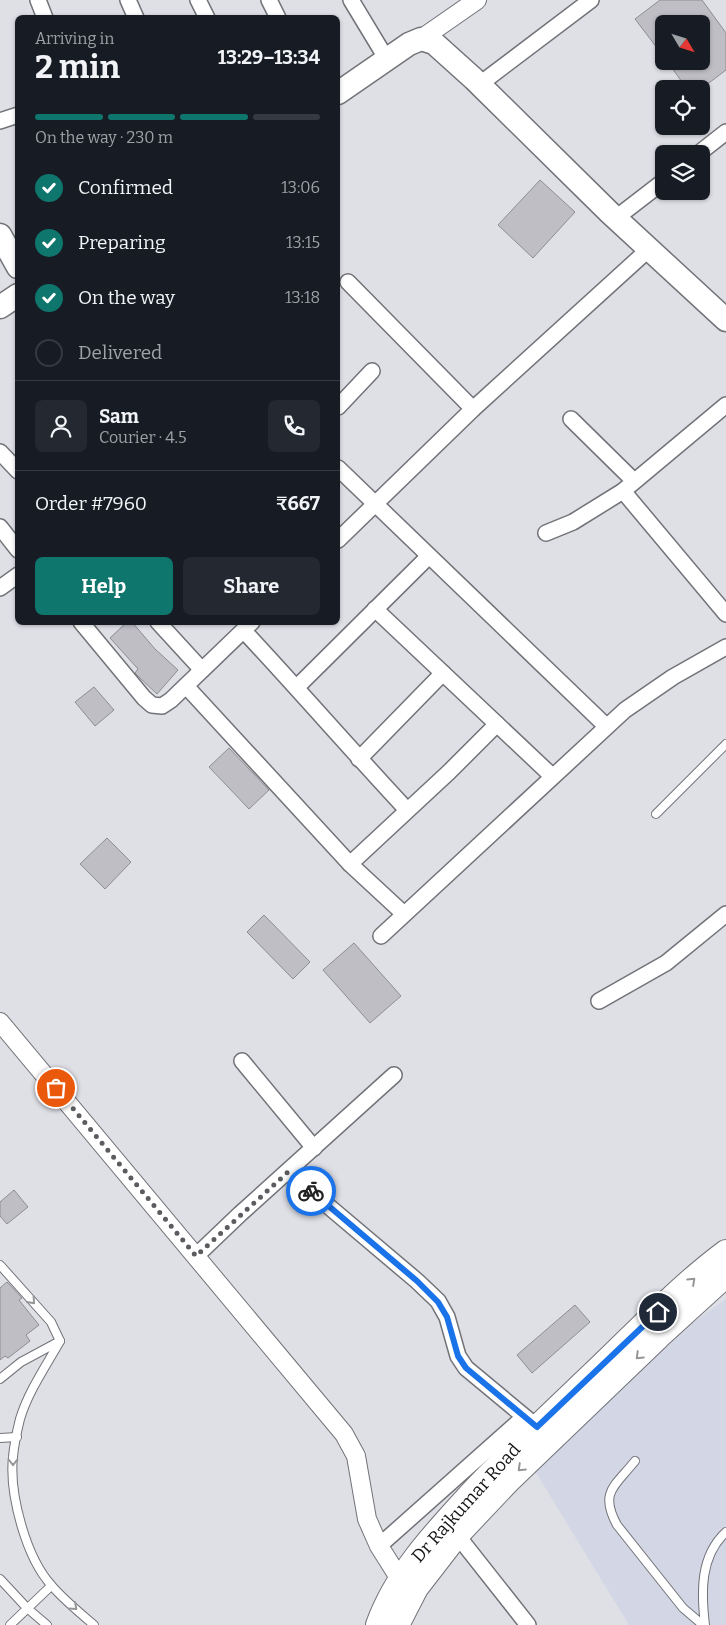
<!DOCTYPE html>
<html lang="en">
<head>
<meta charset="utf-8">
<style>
  :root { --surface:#171b24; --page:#242831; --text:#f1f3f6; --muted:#9ea1a6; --line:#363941; --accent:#0f766e }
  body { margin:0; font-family:Bitter,serif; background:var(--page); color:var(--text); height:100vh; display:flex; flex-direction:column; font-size:19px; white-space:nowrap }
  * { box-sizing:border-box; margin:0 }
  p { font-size:16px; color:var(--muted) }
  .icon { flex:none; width:28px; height:28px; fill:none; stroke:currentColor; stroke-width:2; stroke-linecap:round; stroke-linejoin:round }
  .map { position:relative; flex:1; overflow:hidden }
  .details { position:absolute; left:15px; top:15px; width:325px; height:610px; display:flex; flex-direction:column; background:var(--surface); border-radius:8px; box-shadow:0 1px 4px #0004 }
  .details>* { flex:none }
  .needle { width:32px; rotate:128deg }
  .tools { position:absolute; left:655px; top:15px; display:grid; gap:10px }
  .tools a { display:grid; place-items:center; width:55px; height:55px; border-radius:8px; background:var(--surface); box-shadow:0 1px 4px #0004; font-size:25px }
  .pin { position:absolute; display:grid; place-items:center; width:42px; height:42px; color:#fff; margin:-21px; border:2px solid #fff; border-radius:50%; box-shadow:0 1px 5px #0007 }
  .courier { position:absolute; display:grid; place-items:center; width:50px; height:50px; margin:-25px; border:4px solid #1a73e8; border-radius:50%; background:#fff; color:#222; box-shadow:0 1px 6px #0007 }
  .head em { font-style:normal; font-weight:700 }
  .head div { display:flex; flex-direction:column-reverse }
  .head { display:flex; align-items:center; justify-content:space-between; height:85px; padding:0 20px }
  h1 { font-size:32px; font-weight:700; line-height:38px }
  .bar { display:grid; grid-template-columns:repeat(4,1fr); gap:8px 5px; align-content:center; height:60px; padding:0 20px }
  .bar i { height:6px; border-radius:4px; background:var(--line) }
  .bar .on { background:var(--accent) }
  .bar p { grid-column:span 4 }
  .line { display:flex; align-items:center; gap:12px; padding:0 20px; border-top:1px solid var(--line) }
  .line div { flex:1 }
  .round { display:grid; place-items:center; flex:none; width:52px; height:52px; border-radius:8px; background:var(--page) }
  ol { padding:0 20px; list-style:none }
  li { display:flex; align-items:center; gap:15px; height:55px }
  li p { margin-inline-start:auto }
  li .icon { padding:5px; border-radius:50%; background:var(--accent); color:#fff; stroke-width:4 }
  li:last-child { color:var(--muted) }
  li i { width:28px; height:28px; border:2px solid var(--line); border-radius:50% }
  .action { display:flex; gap:10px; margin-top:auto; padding:10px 20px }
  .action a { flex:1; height:58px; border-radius:8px; background:var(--accent); color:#fff; font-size:20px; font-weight:700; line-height:58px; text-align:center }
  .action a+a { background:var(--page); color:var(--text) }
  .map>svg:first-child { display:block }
</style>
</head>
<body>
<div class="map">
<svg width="726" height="1625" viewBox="0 0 726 1625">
  <rect width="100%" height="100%" fill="#dee0e6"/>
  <polygon fill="#d3d7e5" points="726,1299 726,1625 629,1625 535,1471 665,1343"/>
  <g fill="#bfbec5" stroke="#8e8d93">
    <polygon points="660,0 702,0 726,33 726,70 701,89 687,89 667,61 701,61 701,24 664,24 664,57 635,19"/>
    <polygon points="540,180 575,212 533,258 498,225"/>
    <polygon points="127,622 132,622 155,649 178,670 157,694 140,678 135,673 138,669 110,638"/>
    <polygon points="94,687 114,710 95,726 75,702"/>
    <polygon points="229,748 269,790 249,809 209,767"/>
    <polygon points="107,838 131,862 105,889 80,864"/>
    <polygon points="264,915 310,962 293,979 247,932"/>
    <polygon points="354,943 401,996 370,1023 323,970"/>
    <polygon points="14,1190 28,1207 7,1224 0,1216 0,1202"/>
    <polygon points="7,1282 22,1298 19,1300 39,1325 26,1335 30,1341 8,1358 5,1356 0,1360 0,1288"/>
    <polygon points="575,1305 590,1322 532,1373 517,1355"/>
  </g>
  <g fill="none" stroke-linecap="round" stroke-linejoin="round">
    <defs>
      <g id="service">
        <polyline points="656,814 726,744"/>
        <path d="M 0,1265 L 51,1322 L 60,1341 C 46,1366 28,1392 20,1419 C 17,1431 14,1445 13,1457 C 9,1494 26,1558 52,1586 C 64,1600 80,1613 94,1625"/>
        <polyline points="0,1379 21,1362 60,1341"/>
        <polyline points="0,1438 17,1437"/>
        <path d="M 635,1461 C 615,1486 599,1492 617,1525 L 683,1608 L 703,1625"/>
        <polyline points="0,1579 27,1608 47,1625"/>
        <polyline points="10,1625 51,1586"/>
        <path d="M 705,1625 C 701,1592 700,1556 726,1532"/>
      </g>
      <g id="minor">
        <polyline points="38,0 45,18"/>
        <polyline points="128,0 136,18"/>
        <polyline points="198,0 207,18"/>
        <polyline points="269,0 278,18"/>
        <polyline points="351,0 386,58"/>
        <polyline points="480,84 591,0"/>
        <polyline points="0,121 18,115"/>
        <polyline points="698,154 726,132"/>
        <polyline points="616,218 664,181"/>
        <polyline points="348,282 473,409"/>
        <polyline points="338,407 372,371"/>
        <polyline points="571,419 634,481"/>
        <polyline points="0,452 18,471"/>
        <polyline points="338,468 606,726"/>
        <polyline points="623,491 726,614"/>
        <polyline points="0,527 18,550"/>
        <polyline points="546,533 573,522 623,491 726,405"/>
        <polyline points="338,540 473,409 649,249"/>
        <polyline points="0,588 18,575"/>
        <polyline points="375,609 552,776"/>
        <polyline points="81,622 144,698 152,705 162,706 171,700 252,622"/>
        <polyline points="158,622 202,670"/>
        <path d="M 244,631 C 299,690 352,751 407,810"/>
        <polyline points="186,686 350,864 404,914"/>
        <polyline points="297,687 428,557"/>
        <polyline points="359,759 443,673"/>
        <polyline points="350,864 449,772 497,724"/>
        <polyline points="381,936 625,710 673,677 726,647"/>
        <polyline points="599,1001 666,963 726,914"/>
        <polyline points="242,1061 314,1148"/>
        <polyline points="288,1172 417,1281 438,1301 447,1317 458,1356 466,1368 537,1427"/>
        <polyline points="196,1256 240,1214 394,1075"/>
        <polyline points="457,1535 528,1625"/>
        <polyline points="379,1546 524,1417"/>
      </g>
      <g id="tertiary">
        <polyline points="421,39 477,0"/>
        <polyline points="0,1022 344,1434 356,1456 367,1519 379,1546 396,1573 412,1585"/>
      </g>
      <g id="primary">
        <polyline points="338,93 409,44 421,39 434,43 474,79 610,213 726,320"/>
        <polyline points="0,235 18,267"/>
        <polyline points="0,307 18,295"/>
      </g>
      <g id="trunk">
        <path d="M 378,1625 C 396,1575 433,1535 469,1496 C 509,1453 552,1413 595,1372 C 638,1331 679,1287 726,1252"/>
        <polyline points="397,1625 416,1588 457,1535 509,1480 658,1337 726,1275"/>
      </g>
    </defs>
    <use href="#service" stroke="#727379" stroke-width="10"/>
    <use href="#minor" stroke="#727379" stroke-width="18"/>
    <use href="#tertiary" stroke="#727379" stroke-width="20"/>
    <use href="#primary" stroke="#727379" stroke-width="25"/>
    <use href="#trunk" stroke="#727379" stroke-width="26"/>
    <use href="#service" stroke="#fff" stroke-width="8"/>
    <use href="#minor" stroke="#fff" stroke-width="15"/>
    <use href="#tertiary" stroke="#fff" stroke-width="18"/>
    <use href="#primary" stroke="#fff" stroke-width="22"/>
    <use href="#trunk" stroke="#fff" stroke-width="24"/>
  </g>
  <defs><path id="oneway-chevron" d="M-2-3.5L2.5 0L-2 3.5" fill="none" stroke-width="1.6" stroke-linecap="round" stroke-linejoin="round" transform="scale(1.25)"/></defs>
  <g stroke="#959697">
    <use href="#oneway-chevron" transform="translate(692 1281) rotate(-43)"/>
    <use href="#oneway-chevron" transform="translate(32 1301) rotate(48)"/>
    <use href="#oneway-chevron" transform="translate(639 1356) rotate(136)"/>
    <use href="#oneway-chevron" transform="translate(13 1462) rotate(90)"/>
    <use href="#oneway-chevron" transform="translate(521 1468) rotate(136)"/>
    <use href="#oneway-chevron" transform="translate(74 1607) rotate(42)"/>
  </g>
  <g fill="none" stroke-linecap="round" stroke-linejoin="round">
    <polyline stroke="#5b5c5f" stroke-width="5" stroke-dasharray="0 9" points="56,1088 196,1256 288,1172 311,1191"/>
    <polyline stroke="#1a73e8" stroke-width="6" points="311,1191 417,1281 438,1302 447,1317 458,1356 466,1368 537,1427 658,1312"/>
  </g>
  <g text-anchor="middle" stroke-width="5" stroke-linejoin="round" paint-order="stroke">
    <g font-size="18" fill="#141517" stroke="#fff">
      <text transform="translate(466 1503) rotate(-48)" y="6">Dr Rajkumar Road</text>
    </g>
  </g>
</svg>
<div class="tools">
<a><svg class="needle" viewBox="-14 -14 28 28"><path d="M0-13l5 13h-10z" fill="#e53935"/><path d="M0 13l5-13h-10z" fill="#9ea1a6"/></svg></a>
<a><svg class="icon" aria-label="locate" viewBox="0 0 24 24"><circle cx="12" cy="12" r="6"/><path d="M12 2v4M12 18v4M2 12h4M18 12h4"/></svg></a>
<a><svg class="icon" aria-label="layers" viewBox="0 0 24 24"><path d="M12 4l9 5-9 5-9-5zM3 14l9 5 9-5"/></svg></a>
</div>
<div class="pin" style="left:56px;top:1088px;background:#ea580c"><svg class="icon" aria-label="bag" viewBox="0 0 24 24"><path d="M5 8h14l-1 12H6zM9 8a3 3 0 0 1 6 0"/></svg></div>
<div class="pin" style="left:658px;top:1312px;background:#1f2937"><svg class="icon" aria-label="home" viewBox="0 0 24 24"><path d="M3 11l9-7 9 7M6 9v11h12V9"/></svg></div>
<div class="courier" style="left:311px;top:1191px"><svg class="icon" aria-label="bike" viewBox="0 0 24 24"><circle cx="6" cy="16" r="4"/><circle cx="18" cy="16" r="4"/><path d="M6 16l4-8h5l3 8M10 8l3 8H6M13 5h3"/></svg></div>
<section class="details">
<div class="head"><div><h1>2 min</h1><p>Arriving in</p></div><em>13:29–13:34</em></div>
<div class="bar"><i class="on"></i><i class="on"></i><i class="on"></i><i></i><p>On the way · 230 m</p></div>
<ol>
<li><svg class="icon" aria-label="check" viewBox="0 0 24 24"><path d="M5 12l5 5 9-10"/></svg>Confirmed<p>13:06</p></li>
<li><svg class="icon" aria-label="check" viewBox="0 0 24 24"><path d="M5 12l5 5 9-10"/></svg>Preparing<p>13:15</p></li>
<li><svg class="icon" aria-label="check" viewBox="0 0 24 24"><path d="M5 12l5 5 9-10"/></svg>On the way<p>13:18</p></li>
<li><i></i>Delivered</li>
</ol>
<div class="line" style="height:90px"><a class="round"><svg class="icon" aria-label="person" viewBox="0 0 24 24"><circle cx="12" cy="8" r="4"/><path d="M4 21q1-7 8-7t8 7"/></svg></a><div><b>Sam</b><p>Courier · 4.5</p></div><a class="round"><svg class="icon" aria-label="phone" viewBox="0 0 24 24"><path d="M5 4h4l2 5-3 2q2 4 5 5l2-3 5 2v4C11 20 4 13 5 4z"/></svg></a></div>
<div class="line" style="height:65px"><div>Order #7960</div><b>₹667</b></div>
<div class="action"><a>Help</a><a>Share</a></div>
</section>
</div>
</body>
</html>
